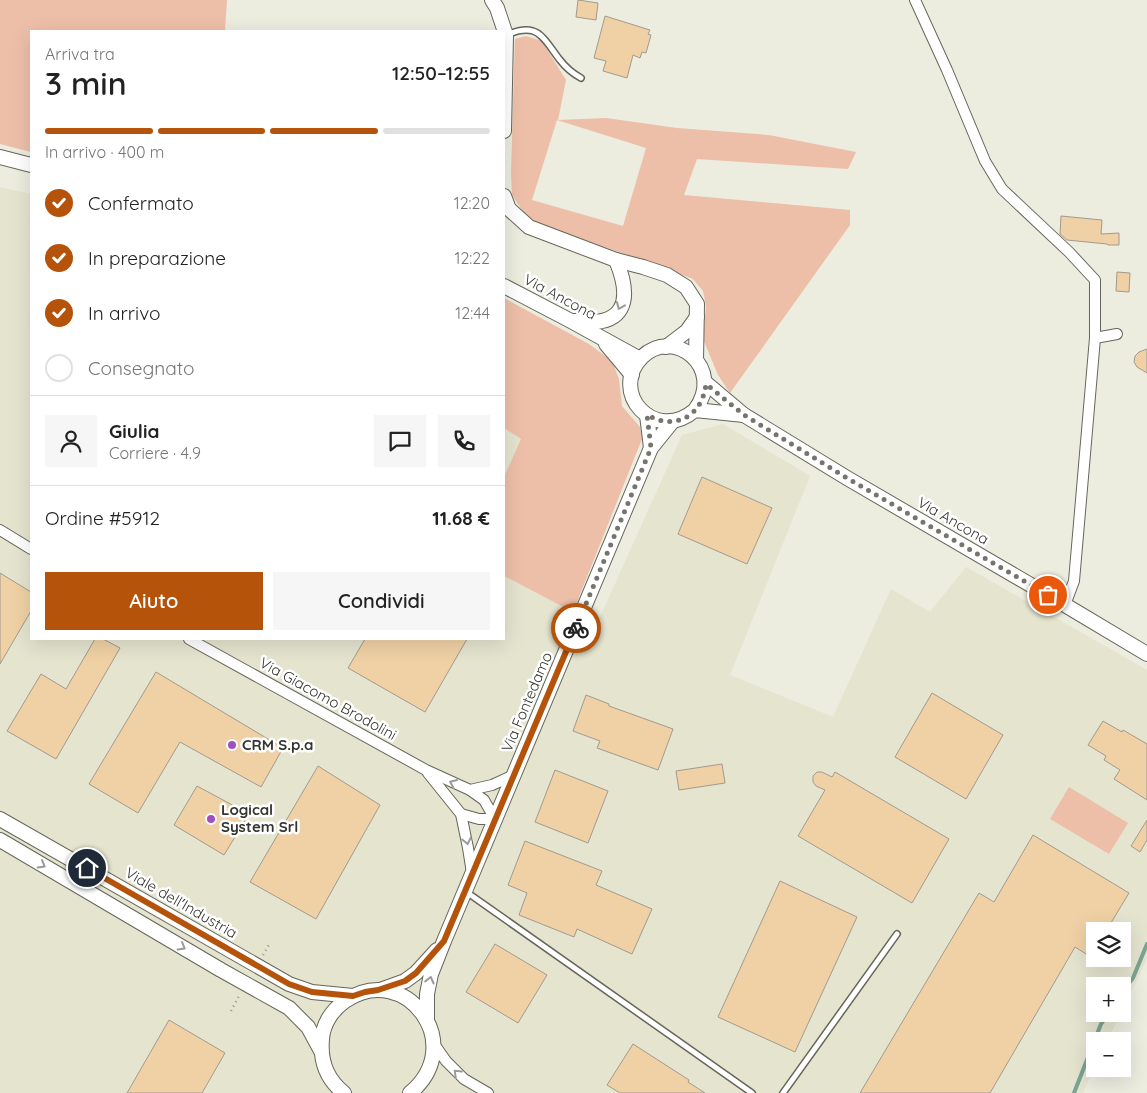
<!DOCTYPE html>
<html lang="it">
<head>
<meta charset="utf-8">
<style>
  :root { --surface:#fff; --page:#f6f6f6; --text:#222; --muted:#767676; --line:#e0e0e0; --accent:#b45309 }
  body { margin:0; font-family:Quicksand,sans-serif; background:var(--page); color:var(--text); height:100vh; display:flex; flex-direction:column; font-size:19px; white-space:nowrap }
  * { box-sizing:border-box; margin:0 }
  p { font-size:16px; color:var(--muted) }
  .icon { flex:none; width:28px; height:28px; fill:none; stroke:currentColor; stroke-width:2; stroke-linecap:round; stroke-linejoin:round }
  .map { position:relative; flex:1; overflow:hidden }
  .sheet { position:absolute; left:30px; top:30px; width:475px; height:610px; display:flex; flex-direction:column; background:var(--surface); border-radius:0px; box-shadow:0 5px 20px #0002 }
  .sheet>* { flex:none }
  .buttons { position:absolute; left:1086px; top:922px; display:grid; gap:10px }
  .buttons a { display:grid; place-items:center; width:45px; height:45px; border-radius:0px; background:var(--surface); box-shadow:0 5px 20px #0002; font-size:25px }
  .pin { position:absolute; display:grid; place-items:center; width:42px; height:42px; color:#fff; margin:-21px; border:2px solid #fff; border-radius:50%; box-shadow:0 1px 5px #0007 }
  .courier { position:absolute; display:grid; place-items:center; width:50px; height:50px; margin:-25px; border:4px solid #b45309; border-radius:50%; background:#fff; color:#222; box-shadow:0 1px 6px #0007 }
  .summary em { font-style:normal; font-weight:600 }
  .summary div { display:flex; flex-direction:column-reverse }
  .summary { display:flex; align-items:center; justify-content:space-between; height:85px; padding:0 15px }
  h1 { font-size:32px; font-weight:600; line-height:38px }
  .bar { display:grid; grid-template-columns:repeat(4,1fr); gap:8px 5px; align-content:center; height:60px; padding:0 15px }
  .bar i { height:6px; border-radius:4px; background:var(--line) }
  .bar .active { background:var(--accent) }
  .bar p { grid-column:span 4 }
  .line { display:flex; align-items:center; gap:12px; padding:0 15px; border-top:1px solid var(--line) }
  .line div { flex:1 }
  .round { display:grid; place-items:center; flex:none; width:52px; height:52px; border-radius:0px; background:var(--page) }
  ol { padding:0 15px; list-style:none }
  li { display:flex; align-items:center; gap:15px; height:55px }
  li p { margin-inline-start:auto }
  li .icon { padding:5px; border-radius:50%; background:var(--accent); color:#fff; stroke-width:4 }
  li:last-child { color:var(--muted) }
  li i { width:28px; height:28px; border:2px solid var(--line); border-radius:50% }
  .button { display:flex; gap:10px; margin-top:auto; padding:10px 15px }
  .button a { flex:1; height:58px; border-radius:0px; background:var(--accent); color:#fff; font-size:20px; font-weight:600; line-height:58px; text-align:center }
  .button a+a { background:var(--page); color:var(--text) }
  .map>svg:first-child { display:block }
</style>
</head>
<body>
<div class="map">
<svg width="1147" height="1093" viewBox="0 0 1147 1093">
  <rect width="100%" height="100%" fill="#ececdf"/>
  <g fill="#e4e4cf" fill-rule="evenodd">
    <path d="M 0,187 L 31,194 L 31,639 L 504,639 L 504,576 L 597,624 L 682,435 L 723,424 L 810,476 L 730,675 L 833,717 L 891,589 L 930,612 L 966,567 L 1147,670 L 1147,958 L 1123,1010 L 1122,986 L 1095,986 L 1095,1014 L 1121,1014 L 1107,1041 L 1095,1041 L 1095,1067 L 1083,1093 L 0,1093 ZM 1095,931 L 1122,931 L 1122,959 L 1095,959 Z"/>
    <polygon points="504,428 521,439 504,477"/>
  </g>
  <g fill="#edbfa9" fill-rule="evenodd">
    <polygon points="0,0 227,0 225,31 31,31 31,152 0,144"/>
    <path d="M 526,36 L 542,41 L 566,80 L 558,120 L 606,118 L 677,128 L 769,135 L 856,152 L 848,169 L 697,159 L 684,195 L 850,210 L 850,225 L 730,393 L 718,375 L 703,339 L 706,306 L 703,291 L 693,279 L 675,272 L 534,222 L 522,210 L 512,195 L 511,173 L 515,39 ZM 557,120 L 646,148 L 623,226 L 532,200 Z"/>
    <polygon points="504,298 589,344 612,361 619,379 622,406 640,427 642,439 573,612 504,576 504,477 521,439 504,428"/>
    <polygon points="1069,787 1128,823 1109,854 1050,819"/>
  </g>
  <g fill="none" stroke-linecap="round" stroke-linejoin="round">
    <g stroke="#7aa493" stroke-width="4">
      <polyline points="1122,992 1133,978 1147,944"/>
      <polyline points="1074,1093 1101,1024 1108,1014"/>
    </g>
  </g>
  <g fill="#f0d1a5" stroke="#a29a8f">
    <polygon points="578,0 598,3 596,20 576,17"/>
    <polygon points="605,16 650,30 648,34 651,35 646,53 642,52 640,58 633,55 627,78 603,71 606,61 594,58"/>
    <polygon points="1061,216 1102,220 1101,234 1119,233 1119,245 1108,245 1107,244 1067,240 1060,234"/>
    <polygon points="1117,272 1130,273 1129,292 1116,291"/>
    <polygon points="1147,349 1147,373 1137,367 1134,362 1135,356 1139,352"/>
    <polygon points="702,477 772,508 747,564 678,534"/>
    <polygon points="0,573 31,592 31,611 0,664"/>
    <polygon points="95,639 103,639 120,648 56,759 7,731 41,674 66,689"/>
    <polygon points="365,639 467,639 425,712 348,668"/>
    <polygon points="156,672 283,748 261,787 180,742 138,813 89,784"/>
    <polygon points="932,693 1003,735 966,799 895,757"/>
    <polygon points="586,695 609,704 609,706 673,729 658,770 597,748 600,741 573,731"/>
    <polygon points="1103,721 1122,732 1123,730 1147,744 1147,800 1114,779 1120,770 1104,760 1106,756 1088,745"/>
    <polygon points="722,764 725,783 679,790 676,771"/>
    <polygon points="318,766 380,805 316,919 250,882"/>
    <polygon points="555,770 608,791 588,843 535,822"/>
    <polygon points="817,772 822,772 832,777 835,772 949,839 912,903 798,836 825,790 816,786 813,782 813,776"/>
    <polygon points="197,786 249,814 224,855 174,825"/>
    <polygon points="1147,820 1147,840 1140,852 1131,846"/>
    <polygon points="1033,835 1129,893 1106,931 1095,931 1095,950 1091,957 1075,947 990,1093 860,1093 979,893 994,902"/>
    <polygon points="525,841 602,871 596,885 652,909 632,954 577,929 574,937 519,915 527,893 508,885"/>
    <polygon points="780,881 857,917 795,1052 718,1017"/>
    <polygon points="495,944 547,975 518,1023 466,992"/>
    <polygon points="169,1020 225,1053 202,1093 127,1093"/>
    <polygon points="633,1044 689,1080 688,1082 705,1093 620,1093 607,1085"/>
  </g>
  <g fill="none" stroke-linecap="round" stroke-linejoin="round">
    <defs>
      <g id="lane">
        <path d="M 506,35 C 514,32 524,28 533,31 C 544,34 553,52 560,60 C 566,68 572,73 581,78"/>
        <polyline points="465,891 752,1093"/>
        <polyline points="783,1093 897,934"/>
      </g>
      <g id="street">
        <polyline points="915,0 947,70 985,161 1002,189 1069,252 1095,280 1095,338 1074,581 1065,605"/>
        <polyline points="1095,338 1117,334"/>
        <polyline points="0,530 31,549"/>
        <polyline points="189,639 426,770 470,790 492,785 514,775"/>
        <polyline points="428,773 461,814 468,848 472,873"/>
        <polyline points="470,790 484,800 495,819"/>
        <polyline points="461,814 479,819 495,819"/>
        <polyline points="434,1044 446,1061 464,1079 488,1093"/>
      </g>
      <g id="secondary">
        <polyline points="492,0 497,8 506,35 504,131"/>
        <polyline points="0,157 31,165"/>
        <polyline points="504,196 509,209 529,227 616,260 643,267 667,275 686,287 697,304 696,359"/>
        <polyline points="504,286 571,321 640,359"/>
        <path d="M 575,321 C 625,328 633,301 616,260"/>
        <polyline points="606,344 632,375"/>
        <polyline points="666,347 687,331 697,317"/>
        <polyline points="706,383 744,415 847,478 1065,605 1147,654"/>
        <path d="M 695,410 C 726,368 674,326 642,357 C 608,391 654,445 695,410 L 744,415"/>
        <polyline points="647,415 651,448"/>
        <polyline points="0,819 289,984 312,992 353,996"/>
        <polyline points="0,840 221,970 289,1008 308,1027 321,1051"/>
        <polyline points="380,990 405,981 416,973 437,950"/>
        <polyline points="427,1021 427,994 431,974 444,941 651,448 672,422"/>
        <path d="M 344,1093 C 326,1079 320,1061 322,1039 C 323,1024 332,1010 345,1001 C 405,960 469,1044 410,1093"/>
      </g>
    </defs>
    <use href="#lane" stroke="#65655a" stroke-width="8"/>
    <use href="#street" stroke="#65655a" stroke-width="12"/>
    <use href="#secondary" stroke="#65655a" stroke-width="16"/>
    <g stroke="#96968d" stroke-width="2.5" stroke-dasharray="1 4" stroke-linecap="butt">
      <polyline points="263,955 270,943"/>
      <polyline points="231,1011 240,994"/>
    </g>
    <use href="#lane" stroke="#fff" stroke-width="5"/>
    <use href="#street" stroke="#fff" stroke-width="10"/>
    <use href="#secondary" stroke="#fff" stroke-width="14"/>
  </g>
  <defs><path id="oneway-chevron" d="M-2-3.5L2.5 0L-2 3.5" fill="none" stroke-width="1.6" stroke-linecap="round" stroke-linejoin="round" transform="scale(1.25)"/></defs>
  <g stroke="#9a9a98">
    <use href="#oneway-chevron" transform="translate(620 306) rotate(113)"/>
    <use href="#oneway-chevron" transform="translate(453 783) rotate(-156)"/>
    <use href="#oneway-chevron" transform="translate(467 841) rotate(78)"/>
    <use href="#oneway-chevron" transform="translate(42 865) rotate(30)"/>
    <use href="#oneway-chevron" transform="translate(182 947) rotate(30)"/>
    <use href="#oneway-chevron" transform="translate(430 980) rotate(-76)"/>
    <use href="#oneway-chevron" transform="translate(457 1073) rotate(-136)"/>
  </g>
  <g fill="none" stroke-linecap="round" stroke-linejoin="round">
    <path stroke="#75756d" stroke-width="5" stroke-dasharray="0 9" d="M 576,628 L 651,448 L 647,415 C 676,431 702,416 706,384 L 744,415 L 847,478 L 1048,595"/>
    <polyline stroke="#b45309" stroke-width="6" points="87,868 289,984 312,992 353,996 365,992 378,990 405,981 416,973 444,941 576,628"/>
  </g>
  <g fill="#9e50c1" stroke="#fff" stroke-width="2">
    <circle cx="232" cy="745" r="5"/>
    <circle cx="211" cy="819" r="5"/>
  </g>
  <g text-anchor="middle" stroke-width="5" stroke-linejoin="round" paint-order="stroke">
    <g font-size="15" fill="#353530" stroke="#fff">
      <text transform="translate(560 297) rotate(28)" y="5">Via Ancona</text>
      <text transform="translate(953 521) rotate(30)" y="5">Via Ancona</text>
      <text transform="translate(328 699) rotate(29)" y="5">Via Giacomo Brodolini</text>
      <text transform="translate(527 702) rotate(-67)" y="5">Via Fontedamo</text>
      <text transform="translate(181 903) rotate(30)" y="5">Viale dell'Industria</text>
    </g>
    <g font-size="15" font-weight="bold" fill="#353530" stroke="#fff" text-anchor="start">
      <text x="242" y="750">CRM S.p.a</text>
      <text x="221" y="815">Logical<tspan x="221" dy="17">System Srl</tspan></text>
    </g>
  </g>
</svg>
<div class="buttons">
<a><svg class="icon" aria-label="layers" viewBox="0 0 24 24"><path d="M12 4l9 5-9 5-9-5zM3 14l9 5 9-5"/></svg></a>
<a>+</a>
<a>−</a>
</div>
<div class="pin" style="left:1048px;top:595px;background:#ea580c"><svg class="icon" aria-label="bag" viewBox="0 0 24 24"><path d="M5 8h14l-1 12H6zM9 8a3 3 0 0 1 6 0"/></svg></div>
<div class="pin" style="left:87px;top:868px;background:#1f2937"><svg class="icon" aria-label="home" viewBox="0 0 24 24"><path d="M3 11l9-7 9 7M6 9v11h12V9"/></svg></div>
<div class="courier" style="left:576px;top:628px"><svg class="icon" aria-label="bike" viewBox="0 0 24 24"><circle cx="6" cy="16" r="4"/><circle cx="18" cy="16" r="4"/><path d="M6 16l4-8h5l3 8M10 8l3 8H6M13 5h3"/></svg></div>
<section class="sheet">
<div class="summary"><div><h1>3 min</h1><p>Arriva tra</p></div><em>12:50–12:55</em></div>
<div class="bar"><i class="active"></i><i class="active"></i><i class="active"></i><i></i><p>In arrivo · 400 m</p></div>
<ol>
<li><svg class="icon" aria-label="check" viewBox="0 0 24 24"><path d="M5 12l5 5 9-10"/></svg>Confermato<p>12:20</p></li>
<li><svg class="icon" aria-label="check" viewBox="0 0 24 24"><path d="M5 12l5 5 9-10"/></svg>In preparazione<p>12:22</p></li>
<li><svg class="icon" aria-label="check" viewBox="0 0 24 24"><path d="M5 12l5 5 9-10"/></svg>In arrivo<p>12:44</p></li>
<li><i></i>Consegnato</li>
</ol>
<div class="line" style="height:90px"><a class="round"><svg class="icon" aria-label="person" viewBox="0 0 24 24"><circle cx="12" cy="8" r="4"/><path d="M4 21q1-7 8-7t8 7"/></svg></a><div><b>Giulia</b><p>Corriere · 4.9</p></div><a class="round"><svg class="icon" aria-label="chat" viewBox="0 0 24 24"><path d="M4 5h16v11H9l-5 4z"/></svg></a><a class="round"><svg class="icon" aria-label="phone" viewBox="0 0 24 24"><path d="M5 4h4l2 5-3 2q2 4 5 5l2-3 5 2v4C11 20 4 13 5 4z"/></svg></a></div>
<div class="line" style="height:65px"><div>Ordine #5912</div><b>11.68 €</b></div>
<div class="button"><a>Aiuto</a><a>Condividi</a></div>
</section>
</div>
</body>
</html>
